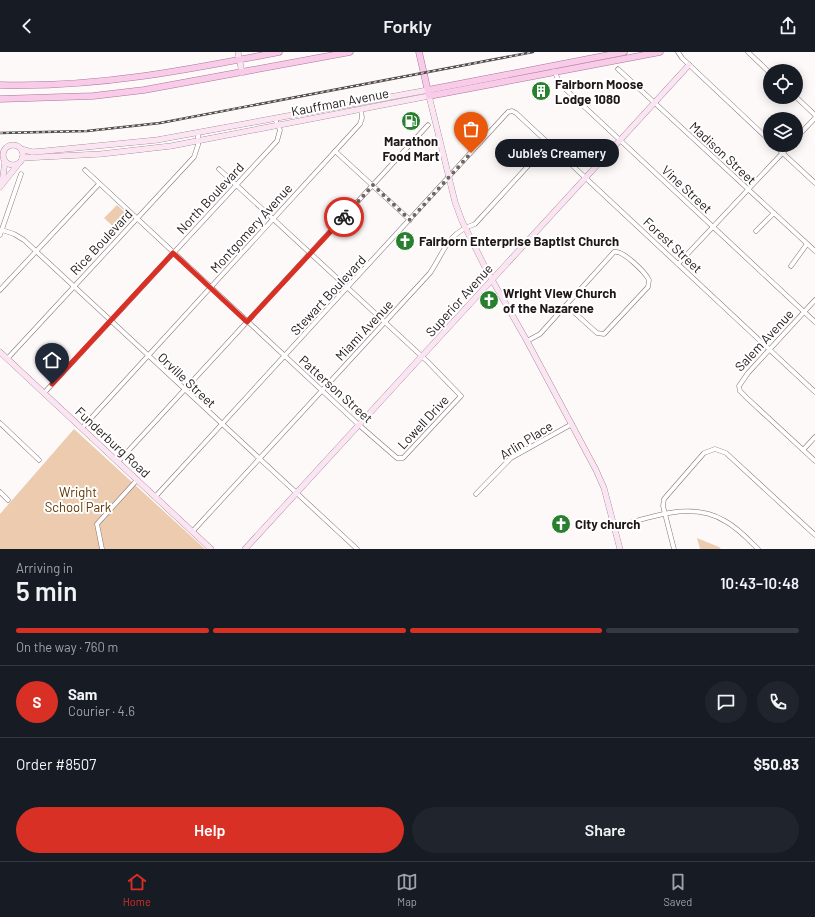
<!DOCTYPE html>
<html lang="en">
<head>
<meta charset="utf-8">
<style>
  :root { --surface:#171b24; --page:#20242c; --text:#f1f3f6; --muted:#9ea1a6; --line:#363941; --accent:#d93025 }
  body { margin:0; font-family:Barlow,sans-serif; background:var(--page); color:var(--text); height:100vh; display:flex; flex-direction:column; font-size:15px; white-space:nowrap }
  * { box-sizing:border-box; margin:0 }
  p { font-size:13px; color:var(--muted) }
  .icon { flex:none; width:22px; height:22px; fill:none; stroke:currentColor; stroke-width:2; stroke-linecap:round; stroke-linejoin:round }
  .map { position:relative; height:497px; overflow:hidden }
  .panel { display:flex; flex-direction:column; background:var(--surface); flex:1 }
  .panel>* { flex:none }
  .controls { position:absolute; left:763px; top:12px; display:grid; gap:8px }
  .controls a { display:grid; place-items:center; width:40px; height:40px; border-radius:50%; background:var(--surface); box-shadow:0 2px 10px #0003; font-size:20px }
  .pin { position:absolute; display:grid; place-items:center; width:34px; height:34px; color:#fff; margin:-41px -17px; border-radius:50% 50% 50% 0; rotate:-45deg; box-shadow:0 0 4px #0007 }
  .pin .icon { rotate:45deg }
  .courier { position:absolute; display:grid; place-items:center; width:40px; height:40px; margin:-20px; border:3px solid #d93025; border-radius:50%; background:#fff; color:#222; box-shadow:0 1px 5px #0007 }
  .bubble { position:absolute; height:28px; border-radius:14px; background:var(--surface); box-shadow:0 2px 10px #0003; font-size:13px; font-weight:600; line-height:28px; text-align:center }
  .headline em { font-style:normal; font-weight:600 }
  .headline div { display:flex; flex-direction:column-reverse }
  .headline { display:flex; align-items:center; justify-content:space-between; height:68px; padding:0 16px }
  h1 { font-size:26px; font-weight:600; line-height:30px }
  .bar { display:grid; grid-template-columns:repeat(4,1fr); gap:6px 4px; align-content:center; height:48px; padding:0 16px }
  .bar i { height:5px; border-radius:3px; background:var(--line) }
  .bar .current { background:var(--accent) }
  .bar p { grid-column:span 4 }
  .line { display:flex; align-items:center; gap:10px; padding:0 16px; border-top:1px solid var(--line) }
  .line div { flex:1 }
  .round { display:grid; place-items:center; flex:none; width:42px; height:42px; border-radius:21px; background:var(--page) }
  .action { display:flex; gap:8px; margin-top:auto; padding:8px 16px }
  .action a { flex:1; height:46px; border-radius:24px; background:var(--accent); color:#fff; font-size:16px; font-weight:600; line-height:46px; text-align:center }
  .action a+a { background:var(--page); color:var(--text) }
  header { display:flex; justify-content:space-between; align-items:center; height:52px; padding:0 16px; background:var(--surface); font-size:18px; font-weight:600 }
  .tab-bar { display:flex; justify-content:space-around; align-items:center; height:56px; border-top:1px solid var(--line); background:var(--surface); font-size:11px; color:var(--muted) }
  .tab-bar a { display:grid; justify-items:center; gap:2px }
  .tab-bar .current { color:var(--accent) }
  .map>svg:first-child { display:block }
</style>
</head>
<body>
<header><svg class="icon" aria-label="back" viewBox="0 0 24 24"><path d="M15 5l-7 7 7 7"/></svg>Forkly<svg class="icon" aria-label="share" viewBox="0 0 24 24"><path d="M12 15V3M7 8l5-5 5 5M5 13v7h14v-7"/></svg></header>
<div class="map">
<svg width="815" height="497" viewBox="0 0 815 497">
  <rect width="100%" height="100%" fill="#fdf9f9"/>
  <g fill="#eccbaf">
    <polygon points="117,153 131,166 119,180 104,166"/>
    <polygon points="74,377 205,497 0,497 0,462"/>
    <polygon points="697,486 719,495 721,497 700,497"/>
  </g>
  <g fill="none" stroke-linecap="round" stroke-linejoin="round">
    <defs>
      <g id="street">
        <polyline points="678,0 682,6 770,89"/>
        <polyline points="748,0 770,21"/>
        <polyline points="618,17 815,199"/>
        <polyline points="554,19 561,33 815,270"/>
        <polyline points="796,45 815,63"/>
        <polyline points="796,86 815,66"/>
        <polyline points="774,93 815,131"/>
        <polyline points="335,99 410,168"/>
        <polyline points="85,118 359,373 397,406 403,406 461,344 428,310 219,117"/>
        <polyline points="2,178 14,182 24,188 357,497"/>
        <polyline points="756,179 774,161"/>
        <polyline points="0,183 21,122"/>
        <polyline points="678,212 790,93"/>
        <polyline points="791,214 807,192"/>
        <polyline points="0,238 99,132"/>
        <polyline points="815,248 748,321 739,334 740,339 747,346 815,409"/>
        <path d="M 527,289 L 540,282 L 614,200 C 623,198 645,220 649,228 L 648,235 L 604,282 L 597,281 L 566,253"/>
        <polyline points="7,307 194,105 198,93 198,82"/>
        <polyline points="44,341 277,89 280,78 275,67"/>
        <polyline points="0,371 39,408"/>
        <polyline points="82,376 360,72 362,66 361,57"/>
        <polyline points="803,398 815,385"/>
        <polyline points="118,410 428,73"/>
        <polyline points="0,440 8,448"/>
        <polyline points="476,442 511,406 572,372"/>
        <polyline points="155,445 508,60 512,59 516,61 815,340"/>
        <path d="M 615,475 C 650,466 691,448 725,469 C 738,476 748,487 758,497"/>
        <path d="M 192,480 L 430,221 C 445,199 446,182 475,172 L 549,91"/>
        <polyline points="102,497 97,472 137,428"/>
        <polyline points="674,497 663,454 664,447 704,401 715,397 726,401 815,483"/>
      </g>
      <g id="secondary">
        <polyline points="238,0 242,21"/>
        <circle cx="13" cy="103" r="10"/>
        <polyline points="21,97 32,100 45,99 157,88 428,38"/>
        <polyline points="22,106 101,102 171,94 429,44 455,150 462,169 487,219 527,289 596,418 604,436 620,497"/>
        <polyline points="2,132 5,109"/>
        <polyline points="0,135 19,111"/>
        <polyline points="0,300 211,497"/>
        <polyline points="245,497 689,13"/>
      </g>
      <g id="primary">
        <polyline points="419,0 429,44 660,0"/>
        <path d="M 0,33 C 95,36 187,18 279,0"/>
        <polyline points="428,38 624,0"/>
        <polyline points="0,47 93,44 144,38 350,0"/>
      </g>
    </defs>
    <use href="#street" stroke="#847073" stroke-width="5"/>
    <use href="#secondary" stroke="#847073" stroke-width="6"/>
    <use href="#primary" stroke="#a97595" stroke-width="7"/>
    <use href="#street" stroke="#fff" stroke-width="4"/>
    <use href="#secondary" stroke="#fce5f3" stroke-width="5.5"/>
    <use href="#primary" stroke="#f8cbe8" stroke-width="6"/>
    <defs>
      <polyline id="rail" points="0,81 87,79 160,71 533,0"/>
    </defs>
    <use href="#rail" stroke="#524b4c" stroke-width="2.5"/>
    <use href="#rail" stroke="#fff" stroke-width="1" stroke-dasharray="3" stroke-linecap="butt"/>
  </g>
  <g fill="none" stroke-linecap="round" stroke-linejoin="round">
    <polyline stroke="#6d6667" stroke-width="4" stroke-dasharray="0 7.2" points="344,165 373,133 410,168 471,101"/>
    <polyline stroke="#d93025" stroke-width="5" points="52,332 173,201 247,270 344,165"/>
  </g>
  <defs>
    <symbol id="building-disc" viewBox="-11 -11 22 22"><circle r="9.5" fill="#28802f" stroke="#fff"/><path d="M-4-6H4V6H1V3H-1V6H-4ZM-2.5-4.3h1.7v1.8h-1.7ZM.8-4.3h1.7v1.8H.8ZM-2.5-1h1.7V.8h-1.7ZM.8-1h1.7V.8H.8Z" fill="#fff"/></symbol>
    <symbol id="fuel-disc" viewBox="-11 -11 22 22"><circle r="9.5" fill="#28802f" stroke="#fff"/><path d="M-5.5-6h7V0h2V4h1.3V-2.5L3-4.5l.8-.8L6-3V5H2.5V1h-1V6h-7ZM-4.2-4.7v3.2H.2V-4.7Z" fill="#fff"/></symbol>
    <symbol id="church-disc" viewBox="-11 -11 22 22"><circle r="9.5" fill="#28802f" stroke="#fff"/><path d="M-1.2-6h2.4v3.5h3.3v2.4h-3.3V6h-2.4V-.1h-3.3v-2.4h3.3Z" fill="#fff"/></symbol>
  </defs>
  <g fill-rule="evenodd">
    <use href="#building-disc" x="530" y="28" width="22" height="22"/>
    <use href="#fuel-disc" x="400" y="58" width="22" height="22"/>
    <use href="#church-disc" x="394" y="178" width="22" height="22"/>
    <use href="#church-disc" x="478" y="237" width="22" height="22"/>
    <use href="#church-disc" x="550" y="461" width="22" height="22"/>
  </g>
  <g text-anchor="middle" stroke-width="4" stroke-linejoin="round" paint-order="stroke">
    <g font-size="13" font-weight="bold" fill="#1f1718" stroke="#fff" text-anchor="start">
      <text x="555" y="37">Fairborn Moose<tspan x="555" dy="15">Lodge 1080</tspan></text>
      <text x="411" y="94" text-anchor="middle">Marathon<tspan x="411" dy="15">Food Mart</tspan></text>
      <text x="419" y="194">Fairborn Enterprise Baptist Church</text>
      <text x="503" y="246">Wright View Church<tspan x="503" dy="15">of the Nazarene</tspan></text>
      <text x="575" y="477">City church</text>
    </g>
    <g font-size="13" fill="#1f1718" stroke="#fff">
      <text transform="translate(340 50) rotate(-11)" y="5">Kauffman Avenue</text>
      <text transform="translate(723 101) rotate(43)" y="5">Madison Street</text>
      <text transform="translate(687 137) rotate(43)" y="5">Vine Street</text>
      <text transform="translate(210 146) rotate(-47)" y="5">North Boulevard</text>
      <text transform="translate(251 176) rotate(-48)" y="5">Montgomery Avenue</text>
      <text transform="translate(101 190) rotate(-47)" y="5">Rice Boulevard</text>
      <text transform="translate(673 193) rotate(43)" y="5">Forest Street</text>
      <text transform="translate(328 243) rotate(-47)" y="5">Stewart Boulevard</text>
      <text transform="translate(459 248) rotate(-48)" y="5">Superior Avenue</text>
      <text transform="translate(364 278) rotate(-47)" y="5">Miami Avenue</text>
      <text transform="translate(764 288) rotate(-47)" y="5">Salem Avenue</text>
      <text transform="translate(187 328) rotate(43)" y="5">Orville Street</text>
      <text transform="translate(336 337) rotate(42)" y="5">Patterson Street</text>
      <text transform="translate(423 370) rotate(-47)" y="5">Lowell Drive</text>
      <text transform="translate(526 388) rotate(-32)" y="5">Arlin Place</text>
      <text transform="translate(113 390) rotate(43)" y="5">Funderburg Road</text>
    </g>
    <g font-size="13" fill="#613500" stroke="#fff">
      <text x="78" y="445">Wright<tspan x="78" dy="15">School Park</tspan></text>
    </g>
  </g>
</svg>
<div class="controls">
<a><svg class="icon" aria-label="locate" viewBox="0 0 24 24"><circle cx="12" cy="12" r="6"/><path d="M12 2v4M12 18v4M2 12h4M18 12h4"/></svg></a>
<a><svg class="icon" aria-label="layers" viewBox="0 0 24 24"><path d="M12 4l9 5-9 5-9-5zM3 14l9 5 9-5"/></svg></a>
</div>
<div class="pin" style="left:471px;top:101px;background:#ea580c"><svg class="icon" aria-label="bag" viewBox="0 0 24 24"><path d="M5 8h14l-1 12H6zM9 8a3 3 0 0 1 6 0"/></svg></div>
<div class="pin" style="left:52px;top:332px;background:#1f2937"><svg class="icon" aria-label="home" viewBox="0 0 24 24"><path d="M3 11l9-7 9 7M6 9v11h12V9"/></svg></div>
<div class="courier" style="left:344px;top:165px"><svg class="icon" aria-label="bike" viewBox="0 0 24 24"><circle cx="6" cy="16" r="4"/><circle cx="18" cy="16" r="4"/><path d="M6 16l4-8h5l3 8M10 8l3 8H6M13 5h3"/></svg></div>
<div class="bubble" style="left:495px;top:87px;width:124px">Jubie’s Creamery</div>
</div>
<section class="panel">
<div class="headline"><div><h1>5 min</h1><p>Arriving in</p></div><em>10:43–10:48</em></div>
<div class="bar"><i class="current"></i><i class="current"></i><i class="current"></i><i></i><p>On the way · 760 m</p></div>
<div class="line" style="height:72px"><b class="round" style="background:var(--accent);color:#fff">S</b><div><b>Sam</b><p>Courier · 4.6</p></div><a class="round"><svg class="icon" aria-label="chat" viewBox="0 0 24 24"><path d="M4 5h16v11H9l-5 4z"/></svg></a><a class="round"><svg class="icon" aria-label="phone" viewBox="0 0 24 24"><path d="M5 4h4l2 5-3 2q2 4 5 5l2-3 5 2v4C11 20 4 13 5 4z"/></svg></a></div>
<div class="line" style="height:52px"><div>Order #8507</div><b>$50.83</b></div>
<div class="action"><a>Help</a><a>Share</a></div>
</section>
<nav class="tab-bar">
<a class="current"><svg class="icon" aria-label="home" viewBox="0 0 24 24"><path d="M3 11l9-7 9 7M6 9v11h12V9"/></svg>Home</a>
<a><svg class="icon" aria-label="map" viewBox="0 0 24 24"><path d="M3 6l6-2 6 2 6-2v14l-6 2-6-2-6 2zM9 4v14M15 6v14"/></svg>Map</a>
<a><svg class="icon" aria-label="saved" viewBox="0 0 24 24"><path d="M7 4h10v16l-5-4-5 4z"/></svg>Saved</a>
</nav>
</body>
</html>
